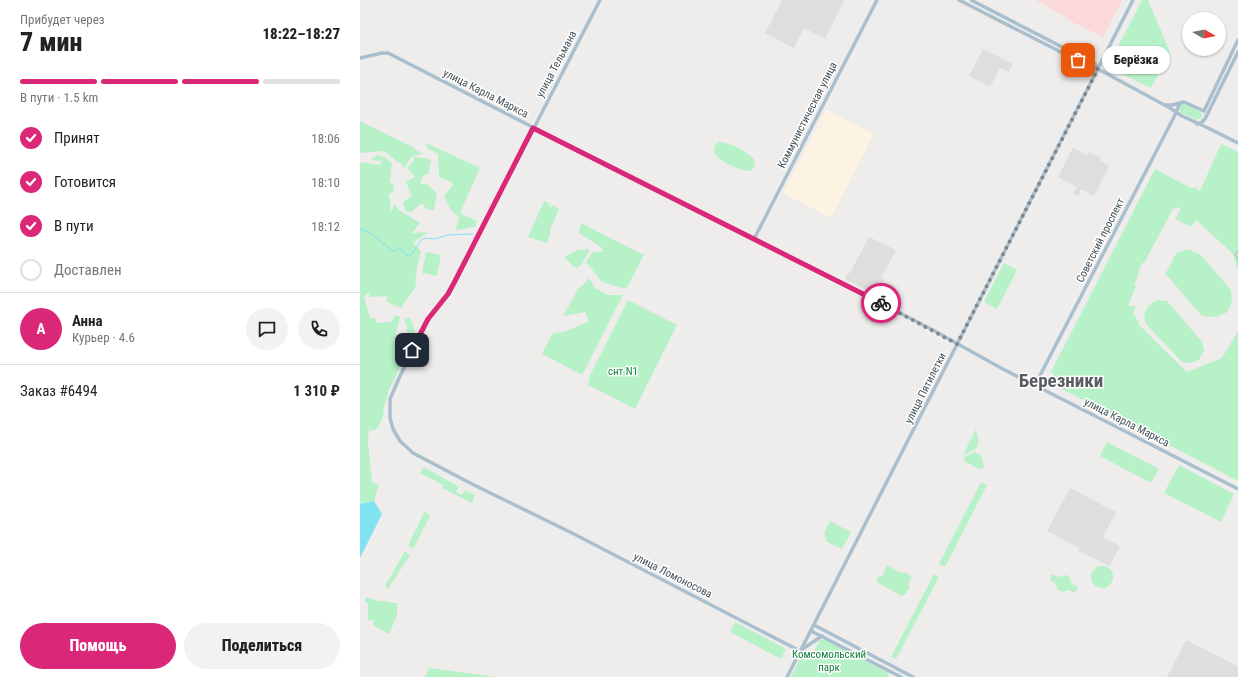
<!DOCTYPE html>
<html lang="ru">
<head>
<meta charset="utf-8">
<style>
  :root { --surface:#fff; --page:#f2f2f2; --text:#222; --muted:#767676; --line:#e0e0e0; --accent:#db2777 }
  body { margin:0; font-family:"Roboto Condensed",sans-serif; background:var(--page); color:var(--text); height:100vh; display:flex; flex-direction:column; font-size:15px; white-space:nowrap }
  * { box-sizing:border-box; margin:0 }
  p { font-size:13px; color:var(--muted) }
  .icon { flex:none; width:22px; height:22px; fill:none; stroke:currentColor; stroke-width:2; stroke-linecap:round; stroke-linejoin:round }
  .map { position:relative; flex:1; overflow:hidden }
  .details { display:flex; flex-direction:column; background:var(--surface); width:360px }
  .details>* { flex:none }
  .needle { width:26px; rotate:99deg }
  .fabs { position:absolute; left:822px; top:12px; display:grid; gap:8px }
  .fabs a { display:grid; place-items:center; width:44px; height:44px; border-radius:50%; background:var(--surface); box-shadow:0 1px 3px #0004; font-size:20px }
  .pin { position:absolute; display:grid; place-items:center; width:34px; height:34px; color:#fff; margin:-17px; border-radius:8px; box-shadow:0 2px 6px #0006 }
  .courier { position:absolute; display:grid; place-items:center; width:40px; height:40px; margin:-20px; border:3px solid #db2777; border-radius:50%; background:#fff; color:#222; box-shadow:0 1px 5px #0007 }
  .bubble { position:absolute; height:28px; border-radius:14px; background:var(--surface); box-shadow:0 1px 3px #0004; font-size:13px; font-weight:800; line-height:28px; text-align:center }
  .head em { font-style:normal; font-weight:800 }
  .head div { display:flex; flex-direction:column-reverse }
  .head { display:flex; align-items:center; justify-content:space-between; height:68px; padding:0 20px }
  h1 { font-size:26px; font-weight:800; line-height:30px }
  .bar { display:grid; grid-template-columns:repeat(4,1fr); gap:6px 4px; align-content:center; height:48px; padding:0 20px }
  .bar i { height:5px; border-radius:3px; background:var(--line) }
  .bar .selected { background:var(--accent) }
  .bar p { grid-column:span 4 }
  .line { display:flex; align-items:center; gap:10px; padding:0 20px; border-top:1px solid var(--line) }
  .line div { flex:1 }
  .round { display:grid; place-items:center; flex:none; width:42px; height:42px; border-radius:21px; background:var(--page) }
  ol { padding:0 20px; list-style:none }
  li { display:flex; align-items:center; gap:12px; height:44px }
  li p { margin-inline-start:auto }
  li .icon { padding:4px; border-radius:50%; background:var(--accent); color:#fff; stroke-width:4 }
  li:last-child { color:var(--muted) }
  li i { width:22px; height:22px; border:2px solid var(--line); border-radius:50% }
  .primary-button { display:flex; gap:8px; margin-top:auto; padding:8px 20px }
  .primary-button a { flex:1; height:46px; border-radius:24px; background:var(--accent); color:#fff; font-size:16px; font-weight:800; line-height:46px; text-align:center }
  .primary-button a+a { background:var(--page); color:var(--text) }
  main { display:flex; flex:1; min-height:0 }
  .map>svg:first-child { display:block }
</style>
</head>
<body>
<main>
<section class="details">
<div class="head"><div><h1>7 мин</h1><p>Прибудет через</p></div><em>18:22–18:27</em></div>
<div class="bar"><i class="selected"></i><i class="selected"></i><i class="selected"></i><i></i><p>В пути · 1.5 km</p></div>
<ol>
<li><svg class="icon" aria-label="check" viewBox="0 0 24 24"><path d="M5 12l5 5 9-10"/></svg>Принят<p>18:06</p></li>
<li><svg class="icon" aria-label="check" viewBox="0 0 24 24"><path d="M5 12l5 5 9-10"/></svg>Готовится<p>18:10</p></li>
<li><svg class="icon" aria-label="check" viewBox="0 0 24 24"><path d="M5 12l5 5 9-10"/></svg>В пути<p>18:12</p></li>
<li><i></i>Доставлен</li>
</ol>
<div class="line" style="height:72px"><b class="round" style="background:var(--accent);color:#fff">А</b><div><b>Анна</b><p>Курьер · 4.6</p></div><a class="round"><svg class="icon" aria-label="chat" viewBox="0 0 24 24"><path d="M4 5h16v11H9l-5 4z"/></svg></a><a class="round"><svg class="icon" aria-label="phone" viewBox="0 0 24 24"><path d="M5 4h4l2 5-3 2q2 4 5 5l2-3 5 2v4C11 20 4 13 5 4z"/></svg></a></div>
<div class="line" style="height:52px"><div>Заказ #6494</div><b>1 310 ₽</b></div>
<div class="primary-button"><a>Помощь</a><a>Поделиться</a></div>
</section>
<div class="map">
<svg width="878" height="677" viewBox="0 0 878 677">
  <rect width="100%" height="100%" fill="#efecec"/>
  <polygon fill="#fcf3e3" points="466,110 514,134 471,218 423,193"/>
  <g fill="#e0ddde">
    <polygon points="422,0 484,0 465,39 444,28 434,48 405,33"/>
    <polygon points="623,49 653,64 649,72 640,68 630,87 609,76"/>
    <polygon points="713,147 727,156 729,152 741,158 740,161 749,166 734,196 721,189 718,196 713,194 717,187 698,177"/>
    <polygon points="509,237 536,250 521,278 524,280 516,295 485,279 488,273 490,273"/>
    <polygon points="710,488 756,512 743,537 760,546 750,566 718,551 719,548 687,531"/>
    <polygon points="826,640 878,666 878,677 807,677"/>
  </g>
  <polygon fill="#fcd9da" points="675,0 762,0 743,37 706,19 707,17"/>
  <g fill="#b7f1c8">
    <polygon points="782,0 788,0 810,52 791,88 752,69 754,66 753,62 750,62"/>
    <path d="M 822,104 C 828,104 838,109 842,114 L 841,118 L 836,120 L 820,112 L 820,106 Z"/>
    <polygon points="0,121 55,148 54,149 63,154 52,156 44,168 40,162 39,163 24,151 0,153"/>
    <path d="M 359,142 C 367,141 393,154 395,162 L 394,168 L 390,171 C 381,172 339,154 359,142 Z"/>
    <polygon points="66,143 120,168 100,213 117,221 115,227 96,230 99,217 90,209 84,196 93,185 91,182 79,177 78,154 67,148"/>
    <polygon points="861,144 878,152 878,272 873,254 836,220 831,227 815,219 821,209 817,207 813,209 784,263 782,263 778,272 779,273 774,285 776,286 768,306 776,306 773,313 779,323 778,324 827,372 862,358 878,331 878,481 696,386 696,377 691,372 795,169 831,188 835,187 840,191"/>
    <path d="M 18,155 L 26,158 L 32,164 L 30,182 L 34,185 L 33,193 L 29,193 L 31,212 L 35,204 L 39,210 L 60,223 L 52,233 L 68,232 L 53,243 L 61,251 C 59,262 54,275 56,286 L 41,308 L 27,302 L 27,296 L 10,297 L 8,292 L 4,297 L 10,318 L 15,318 L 17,323 L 31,322 L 36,315 L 40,317 L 34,342 L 38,347 L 48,339 L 47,325 L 44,320 L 49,317 C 59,333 54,336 47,352 L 41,353 L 39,351 L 36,354 L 40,367 L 29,390 L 24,407 L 23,417 L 17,429 L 10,431 L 9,426 L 8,443 L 12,483 L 19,484 L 14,501 L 0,504 L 0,162 L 20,165 L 21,161 L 10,160 Z"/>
    <polygon points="54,157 65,158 71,160 68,174 63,176 60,183 68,185 77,193 74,210 66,209 62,203 51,212 45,211 43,202 52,196 46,182 55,177 47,167 53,162"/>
    <polygon points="184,201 190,204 189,206 191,207 192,205 199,209 190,230 191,231 187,243 168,237"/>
    <polygon points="221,223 284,255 266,289 242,282 226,262 233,252 244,251 241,247 219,233"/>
    <polygon points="230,249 225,258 222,264 217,268 214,267 204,257 217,250"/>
    <path d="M 830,250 L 841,255 L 871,290 L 872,302 L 867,312 L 857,317 L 842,316 L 805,273 C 815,265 808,250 830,250 Z"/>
    <polygon points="66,252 81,255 77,276 62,273"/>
    <polygon points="644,263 657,270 637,309 624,302"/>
    <polygon points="229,278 235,288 248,295 263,295 222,375 182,354 192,334 207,331 229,321 225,312 203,316 218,289 222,286"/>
    <polygon points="268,300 317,325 275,409 228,385 230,375"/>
    <path d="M 798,300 L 807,301 L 842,342 L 844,351 L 839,360 L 830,363 L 822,362 L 786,324 C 781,313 788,304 798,300 Z"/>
    <path d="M 616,429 C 620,447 620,448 603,455 Z"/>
    <polygon points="747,442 799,469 791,483 740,456"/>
    <polygon points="615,452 618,454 621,454 624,468 619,469 605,462 604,457"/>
    <polygon points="819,465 874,494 861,522 804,493"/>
    <polygon points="64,467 99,487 96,492 102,495 105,490 115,495 112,503 82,488 83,485 60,473"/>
    <polygon points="621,482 627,485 585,567 579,564"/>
    <polygon points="65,511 70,516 53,549 48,545"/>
    <polygon points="470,521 491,532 482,549 467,542 464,533"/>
    <polygon points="45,551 50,555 28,589 25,586"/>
    <path d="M 527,565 L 541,573 L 547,573 L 552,577 L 548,584 L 550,586 C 548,591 546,594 541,596 L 517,582 L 518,576 L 522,576 Z"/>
    <circle cx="742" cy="577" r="11"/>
    <polygon points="574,574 579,577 536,659 531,657"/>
    <polygon points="692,574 698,577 706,575 709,577 712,584 718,587 715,593 709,590 702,592 698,590 695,583 690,580"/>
    <polygon points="7,597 18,601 26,601 32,603 37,603 37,615 29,634 13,625 14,620 8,621 8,604 4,600"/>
    <polygon points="375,622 426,649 421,659 370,632"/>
    <polygon points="460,640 466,640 528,673 528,677 431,677 440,658 443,655 451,658"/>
    <polygon points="69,668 136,677 65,677"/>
  </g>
  <polygon fill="#81e3f0" points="14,501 22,514 0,558 0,504"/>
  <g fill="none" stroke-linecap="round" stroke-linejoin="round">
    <polyline stroke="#81e3f0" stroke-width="1" points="0,229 9,232 34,252 40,247 45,255 49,256 52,254 61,240 66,238 75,239 88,235 113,234"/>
    <g stroke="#aabfcd" stroke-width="3.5">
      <polyline points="240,0 95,281 88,294 68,319 40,376 30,399 30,418 33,429 40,441 53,453 112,484 212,533 440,651"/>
      <polyline points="599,0 730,67 738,69 810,108 822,116 848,128 878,143"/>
      <polyline points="611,0 735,64 738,69"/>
      <polyline points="0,58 22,53 28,53 319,202 482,283 571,329 641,368 878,489"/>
      <polyline points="806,105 812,105 824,102 844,111"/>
      <polyline points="844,111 878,40"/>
      <polyline points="837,124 841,123 845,119 878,52"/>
      <polyline points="394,239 517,0"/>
      <polyline points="675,385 813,119 820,103"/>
      <polyline points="454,625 553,677"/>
      <polyline points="451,631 541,677"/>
      <polyline points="441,650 462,636"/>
      <polyline points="427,677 773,0"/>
    </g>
    <polyline stroke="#aeb2b7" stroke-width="1" points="878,251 875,255 878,260"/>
  </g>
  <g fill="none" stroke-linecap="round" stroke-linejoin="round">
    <polyline stroke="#80888d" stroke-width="4" stroke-dasharray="0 7.2" points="521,303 597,344 738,69 730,67 718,60"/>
    <polyline stroke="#db2777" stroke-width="5" points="52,350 68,319 88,294 95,281 173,128 521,303"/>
  </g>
  <g text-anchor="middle" stroke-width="3" stroke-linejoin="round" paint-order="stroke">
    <g font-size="11" fill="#44525a" stroke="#fff">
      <text transform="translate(196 64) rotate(-62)" y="4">улица Тельмана</text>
      <text transform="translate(126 93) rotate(27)" y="4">улица Карла Маркса</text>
      <text transform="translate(447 115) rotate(-63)" y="4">Коммунистическая улица</text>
      <text transform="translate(740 240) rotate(-63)" y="4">Советский проспект</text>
      <text transform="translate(565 388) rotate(-63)" y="4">улица Пятилетки</text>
      <text transform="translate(767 422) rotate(27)" y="4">улица Карла Маркса</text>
      <text transform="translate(313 575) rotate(27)" y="4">улица Ломоносова</text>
    </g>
    <g font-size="11" fill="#117f3e" stroke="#fff">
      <text x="263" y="375">снт N1</text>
      <text x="469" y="658">Комсомольский<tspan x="469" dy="13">парк</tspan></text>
    </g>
    <g font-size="19" font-weight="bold" fill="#595d62" stroke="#fff">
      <text x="701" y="387">Березники</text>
    </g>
  </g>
</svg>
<div class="fabs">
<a><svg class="needle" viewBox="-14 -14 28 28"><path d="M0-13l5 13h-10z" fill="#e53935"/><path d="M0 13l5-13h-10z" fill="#767676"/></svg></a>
</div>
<div class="pin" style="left:718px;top:60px;background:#ea580c"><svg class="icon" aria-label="bag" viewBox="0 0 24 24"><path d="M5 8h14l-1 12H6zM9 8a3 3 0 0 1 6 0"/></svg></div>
<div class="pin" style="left:52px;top:350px;background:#1f2937"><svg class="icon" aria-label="home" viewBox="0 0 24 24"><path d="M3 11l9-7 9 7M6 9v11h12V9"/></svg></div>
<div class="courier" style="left:521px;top:303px"><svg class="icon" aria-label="bike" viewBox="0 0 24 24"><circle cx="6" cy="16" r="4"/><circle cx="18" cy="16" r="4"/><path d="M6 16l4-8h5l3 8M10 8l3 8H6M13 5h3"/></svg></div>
<div class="bubble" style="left:742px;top:46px;width:68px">Берёзка</div>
</div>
</main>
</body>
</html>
